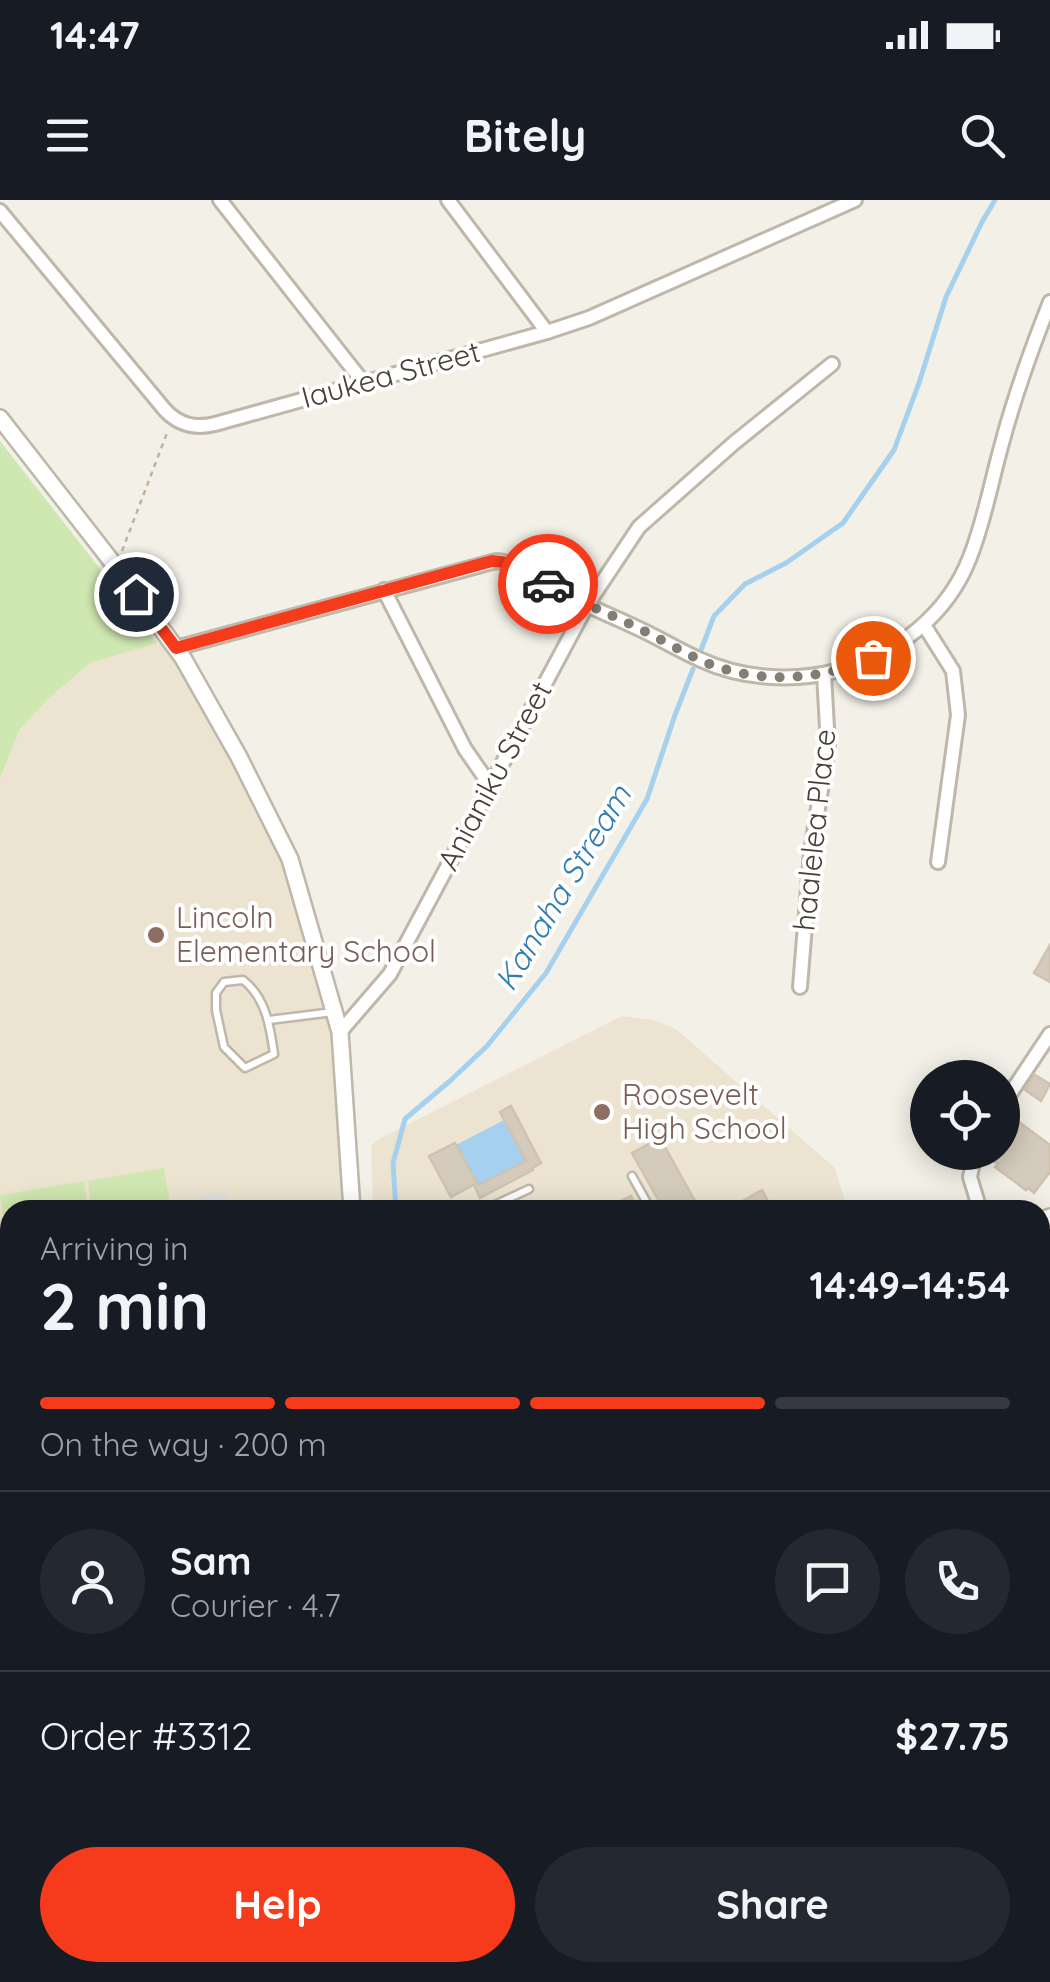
<!DOCTYPE html>
<html lang="en">
<head>
<meta charset="utf-8">
<style>
  :root { --surface:#171b24; --page:#242831; --text:#f1f3f6; --muted:#9ea1a6; --line:#363941; --accent:#f63b1c }
  body { margin:0; font-family:Quicksand,sans-serif; background:var(--page); color:var(--text); height:100vh; display:flex; flex-direction:column; font-size:38px; white-space:nowrap }
  * { box-sizing:border-box; margin:0 }
  p { font-size:32px; color:var(--muted) }
  .icon { flex:none; width:55px; height:55px; fill:none; stroke:currentColor; stroke-width:2; stroke-linecap:round; stroke-linejoin:round }
  .map { position:relative; flex:1; overflow:hidden }
  .side { position:absolute; left:0px; top:1000px; width:1050px; height:782px; display:flex; flex-direction:column; background:var(--surface); border-radius:30px 30px 0 0; box-shadow:0 5px 25px #0003 }
  .side>* { flex:none }
  .fabs { position:absolute; left:910px; top:860px; display:grid; gap:20px }
  .fabs a { display:grid; place-items:center; width:110px; height:110px; border-radius:50%; background:var(--surface); box-shadow:0 5px 25px #0003; font-size:50px }
  .pin { position:absolute; display:grid; place-items:center; width:85px; height:85px; color:#fff; margin:-42px; border:5px solid #fff; border-radius:50%; box-shadow:0 2px 10px #0007 }
  .courier { position:absolute; display:grid; place-items:center; width:100px; height:100px; margin:-50px; border:8px solid #f63b1c; border-radius:50%; background:#fff; color:#222; box-shadow:0 2px 12px #0007 }
  .overview em { font-style:normal; font-weight:700 }
  .overview div { display:flex; flex-direction:column-reverse }
  .overview { display:flex; align-items:center; justify-content:space-between; height:170px; padding:0 40px }
  h1 { font-size:65px; font-weight:700; line-height:75px }
  .bar { display:grid; grid-template-columns:repeat(4,1fr); gap:15px 10px; align-content:center; height:120px; padding:0 40px }
  .bar i { height:12px; border-radius:8px; background:var(--line) }
  .bar .selected { background:var(--accent) }
  .bar p { grid-column:span 4 }
  .line { display:flex; align-items:center; gap:25px; padding:0 40px; border-top:2px solid var(--line) }
  .line div { flex:1 }
  .round { display:grid; place-items:center; flex:none; width:105px; height:105px; border-radius:52px; background:var(--page) }
  .primary-button { display:flex; gap:20px; margin-top:auto; padding:20px 40px }
  .primary-button a { flex:1; height:115px; border-radius:60px; background:var(--accent); color:#fff; font-size:40px; font-weight:700; line-height:115px; text-align:center }
  .primary-button a+a { background:var(--page); color:var(--text) }
  .status { display:flex; justify-content:space-between; align-items:center; height:70px; padding:0 50px; background:var(--surface); direction:ltr }
  .status svg { height:28px; fill:currentColor }
  header { display:flex; justify-content:space-between; align-items:center; height:130px; padding:0 40px; background:var(--surface); font-size:45px; font-weight:700 }
  .map>svg:first-child { display:block }
</style>
</head>
<body>
<div class="status"><b>14:47</b><svg viewBox="0 0 49 12"><path d="M0 12V9h3v3zM5 12V6h3v6zM10 12V3h3v9zM15 12V0h3v12zM26 1h20v11H26zM47 4h2v5h-2z"/></svg></div>
<header><svg class="icon" aria-label="menu" viewBox="0 0 24 24"><path d="M4 6h16M4 12h16M4 18h16"/></svg>Bitely<svg class="icon" aria-label="search" viewBox="0 0 24 24"><circle cx="10" cy="10" r="6"/><path d="M15 15l6 6"/></svg></header>
<div class="map">
<svg width="1050" height="1782" viewBox="0 0 1050 1782">
  <rect width="100%" height="100%" fill="#f3f0e7"/>
  <g fill="#ece4d1">
    <polygon points="158,443 176,448 290,659 340,832 346,1010 10,1010 10,1577 0,1567 0,578 20,529 50,497 90,463"/>
    <polygon points="622,816 654,820 676,829 835,968 848,1010 373,1010 371,946 377,940"/>
    <polygon points="1040,1234 1050,1242 1050,1553 1040,1565"/>
  </g>
  <g fill="#cfe7b1">
    <polygon points="0,241 158,443 90,463 50,497 20,529 0,578"/>
    <polygon points="164,968 171,1010 92,1010 88,981"/>
    <polygon points="84,981 88,1010 10,1010 10,1128 0,1127 0,1032 5,1033 0,995"/>
  </g>
  <g fill="#e4e2df">
    <polygon points="211,993 227,993 228,1010 192,1010 192,1004 198,997"/>
    <polygon points="1040,1264 1050,1272 1050,1378 1040,1391 1040,1323 1045,1317 1040,1313 1042,1298 1040,1296"/>
    <polygon points="1040,1454 1050,1462 1050,1553 1040,1565"/>
  </g>
  <polygon fill="#a5d1ef" points="504,920 526,961 478,986 456,945"/>
  <g fill="none" stroke-linecap="round" stroke-linejoin="round">
    <g stroke="#a5d1ef" stroke-width="5">
      <polyline points="701,450 714,416 745,384 786,363 843,323 894,250 919,183 946,97 982,22 995,0"/>
      <polyline points="396,1010 393,963 405,919 451,880 487,846 546,773 647,599 675,515 693,469"/>
      <polyline points="455,1782 456,1772"/>
    </g>
  </g>
  <g fill="#d5cbbd" stroke="#cfc3b0" stroke-width="2.5">
    <polygon points="1050,745 1050,782 1034,773"/>
    <polygon points="1035,875 1050,884 1041,901 1025,890"/>
    <polygon points="511,906 541,963 532,968 533,970 480,998 475,987 526,961 500,912"/>
    <polygon points="1019,922 1050,945 1050,972 1034,993 1028,988 1026,990 995,967 998,964 991,960 996,952 1002,952 1002,930 1009,935"/>
    <polygon points="660,938 700,1010 664,1010 632,953"/>
    <polygon points="455,943 477,983 451,997 429,956"/>
    <polygon points="762,990 773,1010 745,1010 741,1002"/>
    <polygon points="631,996 638,1010 602,1010"/>
  </g>
  <g fill="none" stroke-linecap="round" stroke-linejoin="round">
    <defs>
      <g id="service">
        <path d="M 243,780 C 266,798 270,826 274,854 L 245,868 L 224,847 L 216,810 L 216,793 L 224,782 Z"/>
        <polyline points="269,820 333,812"/>
        <polyline points="632,976 651,1010"/>
        <polyline points="484,1010 529,989"/>
        <polyline points="1040,1507 1050,1515"/>
      </g>
      <g id="minor">
        <polyline points="220,0 363,182"/>
        <polyline points="448,0 547,132"/>
        <path d="M 0,11 L 165,210 C 179,225 195,229 215,224 L 547,132 L 589,118 L 855,0"/>
        <polyline points="384,390 465,549 490,585"/>
        <polyline points="924,425 953,471 958,515 938,662"/>
        <path d="M 176,448 L 496,361 C 523,363 548,385 571,397 C 591,408 612,416 633,426 C 656,436 678,450 701,460 C 742,479 793,482 836,471 C 895,456 948,415 970,357 C 984,322 991,283 1001,247 C 1014,197 1031,150 1050,102"/>
        <polyline points="800,787 811,652 828,546 824,474"/>
        <polyline points="340,832 390,774 587,405 639,327 734,243 832,164"/>
        <polyline points="1002,906 1050,834"/>
        <polyline points="975,952 970,977 980,1010"/>
        <polyline points="742,1772 754,1782"/>
        <polyline points="569,1782 572,1772"/>
      </g>
      <g id="tertiary">
        <polyline points="0,218 116,367 183,458 239,557 290,659 340,832 352,1010"/>
        <polyline points="1040,1021 1050,1017"/>
        <polyline points="1040,1057 1050,1056"/>
        <polyline points="1040,1586 1050,1573"/>
        <polyline points="1040,1759 1050,1767"/>
        <polyline points="298,1782 306,1772"/>
        <polyline points="881,1782 888,1772"/>
      </g>
      <g id="secondary">
        <polyline points="0,1593 10,1603"/>
        <polyline points="136,1772 139,1782"/>
      </g>
    </defs>
    <use href="#service" stroke="#bfb7aa" stroke-width="11"/>
    <use href="#minor" stroke="#bfb7aa" stroke-width="18"/>
    <use href="#tertiary" stroke="#bfb7aa" stroke-width="20"/>
    <use href="#secondary" stroke="#d2c398" stroke-width="22"/>
    <polyline stroke="#c0b39b" stroke-width="2.5" stroke-dasharray="5 5" stroke-linecap="butt" points="122,351 167,233"/>
    <use href="#service" stroke="#fff" stroke-width="6"/>
    <use href="#minor" stroke="#fff" stroke-width="12"/>
    <use href="#tertiary" stroke="#fff" stroke-width="15"/>
    <use href="#secondary" stroke="#fdf0c7" stroke-width="18"/>
  </g>
  <g fill="none" stroke-linecap="round" stroke-linejoin="round">
    <path stroke="#837e74" stroke-width="10" stroke-dasharray="0 18" d="M 548,384 C 577,401 608,413 638,428 C 661,439 684,453 707,463 C 762,485 820,480 873,458"/>
    <path stroke="#f63b1c" stroke-width="12" d="M 136,394 L 176,448 L 492,361 C 513,361 530,374 548,384"/>
  </g>
  <g fill="#8d6e63" stroke="#fff" stroke-width="4">
    <circle cx="156" cy="735" r="10"/>
    <circle cx="602" cy="912" r="10"/>
  </g>
  <g text-anchor="middle" stroke-width="8" stroke-linejoin="round" paint-order="stroke">
    <g font-size="30" fill="#464036" stroke="#fff">
      <text transform="translate(391 175) rotate(-15)" y="10">Iaukea Street</text>
      <text transform="translate(495 576) rotate(-62)" y="10">Anianiku Street</text>
      <text transform="translate(815 630) rotate(-84)" y="10">haalelea Place</text>
    </g>
    <g font-size="30" fill="#785e54" stroke="#fff" text-anchor="start">
      <text x="176" y="728">Lincoln<tspan x="176" dy="34">Elementary School</tspan></text>
      <text x="622" y="905">Roosevelt<tspan x="622" dy="34">High School</tspan></text>
    </g>
    <g font-size="32" font-style="italic" fill="#317cb0" stroke="#fff">
      <text transform="translate(563 688) rotate(-59)" y="11">Kanaha Stream</text>
    </g>
  </g>
</svg>
<div class="fabs">
<a><svg class="icon" aria-label="locate" viewBox="0 0 24 24"><circle cx="12" cy="12" r="6"/><path d="M12 2v4M12 18v4M2 12h4M18 12h4"/></svg></a>
</div>
<div class="pin" style="left:873px;top:458px;background:#ea580c"><svg class="icon" aria-label="bag" viewBox="0 0 24 24"><path d="M5 8h14l-1 12H6zM9 8a3 3 0 0 1 6 0"/></svg></div>
<div class="pin" style="left:136px;top:394px;background:#1f2937"><svg class="icon" aria-label="home" viewBox="0 0 24 24"><path d="M3 11l9-7 9 7M6 9v11h12V9"/></svg></div>
<div class="courier" style="left:548px;top:384px"><svg class="icon" aria-label="car" viewBox="0 0 24 24"><path d="M5 17H2v-5l4-1 3-4h7l3 4 3 1v5h-3M9 17h6M6 11h13"/><circle cx="7" cy="17" r="2"/><circle cx="17" cy="17" r="2"/></svg></div>
<section class="side">
<div class="overview"><div><h1>2 min</h1><p>Arriving in</p></div><em>14:49–14:54</em></div>
<div class="bar"><i class="selected"></i><i class="selected"></i><i class="selected"></i><i></i><p>On the way · 200 m</p></div>
<div class="line" style="height:180px"><a class="round"><svg class="icon" aria-label="person" viewBox="0 0 24 24"><circle cx="12" cy="8" r="4"/><path d="M4 21q1-7 8-7t8 7"/></svg></a><div><b>Sam</b><p>Courier · 4.7</p></div><a class="round"><svg class="icon" aria-label="chat" viewBox="0 0 24 24"><path d="M4 5h16v11H9l-5 4z"/></svg></a><a class="round"><svg class="icon" aria-label="phone" viewBox="0 0 24 24"><path d="M5 4h4l2 5-3 2q2 4 5 5l2-3 5 2v4C11 20 4 13 5 4z"/></svg></a></div>
<div class="line" style="height:130px"><div>Order #3312</div><b>$27.75</b></div>
<div class="primary-button"><a>Help</a><a>Share</a></div>
</section>
</div>
</body>
</html>
